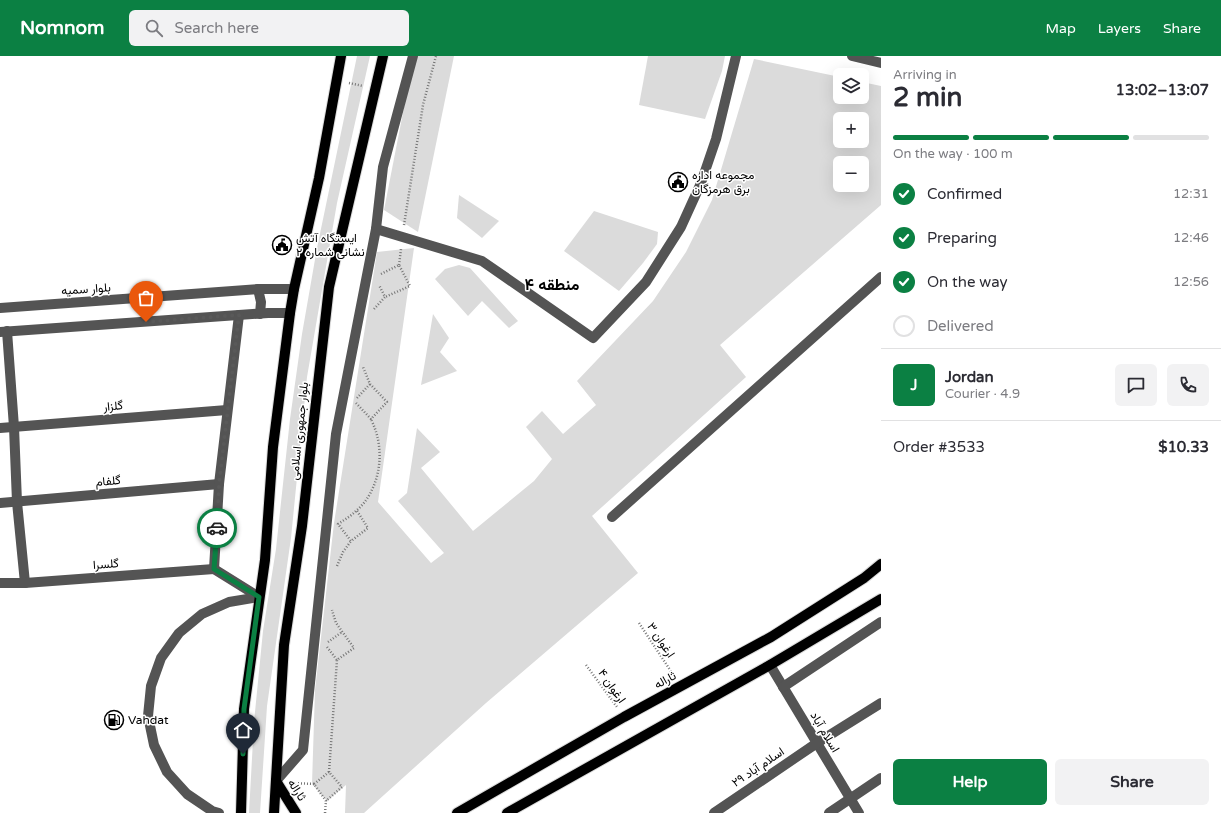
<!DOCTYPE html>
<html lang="en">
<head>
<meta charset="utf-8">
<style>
  :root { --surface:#fff; --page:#f2f2f3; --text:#2b2b33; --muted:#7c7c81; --line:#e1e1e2; --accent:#0b8043 }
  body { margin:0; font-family:"Varela Round",Vazirmatn,sans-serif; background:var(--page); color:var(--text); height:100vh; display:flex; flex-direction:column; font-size:15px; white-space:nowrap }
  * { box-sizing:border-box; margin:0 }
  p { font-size:13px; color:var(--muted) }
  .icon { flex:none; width:22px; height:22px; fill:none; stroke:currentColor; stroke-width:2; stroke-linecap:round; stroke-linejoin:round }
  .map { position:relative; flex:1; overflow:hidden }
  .panel { display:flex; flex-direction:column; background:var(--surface); width:340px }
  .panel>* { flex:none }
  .controls { position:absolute; left:833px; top:12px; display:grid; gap:8px }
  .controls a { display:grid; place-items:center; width:36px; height:36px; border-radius:6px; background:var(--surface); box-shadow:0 4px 16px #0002; font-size:20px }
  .pin { position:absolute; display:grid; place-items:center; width:34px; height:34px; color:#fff; margin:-41px -17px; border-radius:50% 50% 50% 0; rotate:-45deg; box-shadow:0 0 4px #0007 }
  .pin .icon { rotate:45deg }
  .courier { position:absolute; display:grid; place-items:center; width:40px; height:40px; margin:-20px; border:3px solid #0b8043; border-radius:50%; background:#fff; color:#222; box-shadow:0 1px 5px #0007 }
  .headline em { font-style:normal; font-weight:700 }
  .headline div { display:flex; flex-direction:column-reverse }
  .headline { display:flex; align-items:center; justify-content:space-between; height:68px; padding:0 12px }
  h1 { font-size:26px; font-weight:700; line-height:30px }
  .bar { display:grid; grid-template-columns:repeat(4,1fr); gap:6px 4px; align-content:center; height:48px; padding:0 12px }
  .bar i { height:5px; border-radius:3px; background:var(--line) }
  .bar .current { background:var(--accent) }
  .bar p { grid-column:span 4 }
  .line { display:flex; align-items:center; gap:10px; padding:0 12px; border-top:1px solid var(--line) }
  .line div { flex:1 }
  .round { display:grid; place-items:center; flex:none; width:42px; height:42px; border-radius:6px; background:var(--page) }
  ol { padding:0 12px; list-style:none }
  li { display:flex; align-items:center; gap:12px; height:44px }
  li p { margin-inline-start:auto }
  li .icon { padding:4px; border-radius:50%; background:var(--accent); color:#fff; stroke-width:4 }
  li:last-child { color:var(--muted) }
  li i { width:22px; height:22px; border:2px solid var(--line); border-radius:50% }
  .cta { display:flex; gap:8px; margin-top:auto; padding:8px 12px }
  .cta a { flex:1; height:46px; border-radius:6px; background:var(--accent); color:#fff; font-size:16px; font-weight:700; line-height:46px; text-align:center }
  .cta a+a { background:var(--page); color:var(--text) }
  header { display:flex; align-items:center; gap:24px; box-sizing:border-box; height:56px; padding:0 20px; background:var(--accent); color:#fff }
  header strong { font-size:19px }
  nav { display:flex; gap:22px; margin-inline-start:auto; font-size:14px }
  .search { width:280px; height:36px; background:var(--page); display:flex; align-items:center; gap:10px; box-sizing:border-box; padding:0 14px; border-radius:6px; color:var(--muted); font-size:15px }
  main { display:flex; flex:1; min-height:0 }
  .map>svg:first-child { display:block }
</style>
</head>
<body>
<header>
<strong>Nomnom</strong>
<div class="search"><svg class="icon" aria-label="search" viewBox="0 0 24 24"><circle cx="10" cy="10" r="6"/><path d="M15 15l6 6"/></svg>Search here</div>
<nav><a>Map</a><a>Layers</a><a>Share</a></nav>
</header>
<main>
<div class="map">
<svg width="881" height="757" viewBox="0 0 881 757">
  <rect width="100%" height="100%" fill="#fff"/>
  <g fill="#dbdbdb" fill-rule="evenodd">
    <polygon points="357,0 370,0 337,147 307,321 291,482 267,650 260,757 249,757 254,666 263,575 276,493 290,363 302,278 317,192"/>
    <polygon points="416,0 454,0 418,176 384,154 407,36"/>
    <polygon points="648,0 725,0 722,15 705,63 639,49"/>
    <path d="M 754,3 L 840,21 L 840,41 L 862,41 L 862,26 L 881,30 L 881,149 L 720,289 L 746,321 L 592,460 L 638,517 L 486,647 L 364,757 L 345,757 L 346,729 L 327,745 L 312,728 L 315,634 L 334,467 L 377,196 L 414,192 L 378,446 L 431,507 L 444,497 L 398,445 L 407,437 L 417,372 L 440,396 L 421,412 L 473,475 L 534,425 L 552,403 L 526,371 L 542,355 L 563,378 L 596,349 L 577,325 L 653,245 L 686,196 L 712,144 ZM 840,63 L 862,63 L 862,85 L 840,85 ZM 840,107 L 862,107 L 862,129 L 840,129 Z"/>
    <polygon points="459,139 499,165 482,182 457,162"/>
    <polygon points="594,155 658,176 657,188 643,207 619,235 564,195"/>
    <polygon points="459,209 470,212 518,265 509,272 482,245 468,260 435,223 445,213"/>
    <polygon points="433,258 449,282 440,296 457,315 421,329"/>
  </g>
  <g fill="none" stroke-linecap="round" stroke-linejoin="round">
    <defs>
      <g id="major">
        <polyline points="276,725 296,757"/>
        <polyline points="241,757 244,653 265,504 273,391 290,257 294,233 319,122 341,0"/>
        <polyline points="274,757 284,589 302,470 329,231 383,0"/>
        <polyline points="457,757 624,661 771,581 864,522 881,508"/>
        <polyline points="507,757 770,609 881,543"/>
      </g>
    </defs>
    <use href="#major" stroke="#dbdbdb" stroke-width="12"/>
    <g stroke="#767676" stroke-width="2.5" stroke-dasharray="1 2" stroke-linecap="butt">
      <polyline points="349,27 363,30"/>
      <polyline points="404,169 423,49 436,0"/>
      <polyline points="399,209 401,193"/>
      <polyline points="381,218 399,209 410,230 385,241"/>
      <polyline points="374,253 385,241 379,229"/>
      <polyline points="357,342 370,328"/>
      <polyline points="356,347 371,363 387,346 370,328 363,311"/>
      <path d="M 357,455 L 368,472 L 351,485 L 338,468 C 344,464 351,460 356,455 C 374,440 382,413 379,390 C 378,380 375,372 371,363"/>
      <polyline points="337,510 343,496 351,485"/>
      <polyline points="639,567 674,620"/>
      <polyline points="328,586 342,576"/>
      <polyline points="327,591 337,604 354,592 336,567 332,554"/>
      <polyline points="586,609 617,651"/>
      <polyline points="329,716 337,604"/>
      <polyline points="292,727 314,728"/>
      <polyline points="325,757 326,745 314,728 329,716 342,731 326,745"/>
    </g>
    <g stroke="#545454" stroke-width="10">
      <polyline points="852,0 881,7"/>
      <polyline points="376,173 482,205 593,282 646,226 681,171 701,127 716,83 736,0"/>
      <polyline points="258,233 261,246 260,258"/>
      <polyline points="0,252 258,233 294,233"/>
      <polyline points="7,275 14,371 17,446 25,527"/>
      <polyline points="0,276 268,257 290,257"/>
      <polyline points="0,372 227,354"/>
      <polyline points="0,447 219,428"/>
      <polyline points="612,461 881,221"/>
      <polyline points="214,513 219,428 239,259"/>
      <polyline points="214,513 259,541"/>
      <polyline points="0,527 25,527 214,513"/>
      <polyline points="770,609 859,757"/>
      <polyline points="783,631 881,566"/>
      <polyline points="276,725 303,694 336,378 376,173 383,111 413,0"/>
      <polyline points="219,757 212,755 187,738 167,716 154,689 148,660 151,630 161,602 179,577 202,558 229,546 259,541"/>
      <polyline points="714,757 817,687 881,647"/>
      <polyline points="829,757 881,722"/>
    </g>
    <use href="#major" stroke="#000" stroke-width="10"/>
  </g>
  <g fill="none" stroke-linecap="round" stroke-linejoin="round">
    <polyline stroke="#595959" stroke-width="4" stroke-dasharray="0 7.2" points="146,266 239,259 219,428 217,472"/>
    <polyline stroke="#0b8043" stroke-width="5" points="217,472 214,513 259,541 244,653 243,698"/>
  </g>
  <defs>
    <symbol id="civic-ring" viewBox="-11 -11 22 22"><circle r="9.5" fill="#fff" stroke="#000" stroke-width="1.5"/><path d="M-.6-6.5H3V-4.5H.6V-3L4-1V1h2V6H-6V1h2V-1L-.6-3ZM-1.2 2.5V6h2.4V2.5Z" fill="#000"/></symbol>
    <symbol id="fuel-ring" viewBox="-11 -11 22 22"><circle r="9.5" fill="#fff" stroke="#000" stroke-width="1.5"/><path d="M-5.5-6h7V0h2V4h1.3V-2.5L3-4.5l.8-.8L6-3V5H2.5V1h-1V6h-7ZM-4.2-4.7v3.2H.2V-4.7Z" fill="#000"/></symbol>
  </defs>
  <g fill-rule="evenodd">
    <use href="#civic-ring" x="667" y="115" width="22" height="22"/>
    <use href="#civic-ring" x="271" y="178" width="22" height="22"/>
    <use href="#fuel-ring" x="103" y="653" width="22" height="22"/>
  </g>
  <g text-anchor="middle" stroke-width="3" stroke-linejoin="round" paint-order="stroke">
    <g font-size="12" fill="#000" stroke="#fff" text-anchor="start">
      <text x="692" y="123">مجموعه اداره<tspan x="692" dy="14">برق هرمزگان</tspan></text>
      <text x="296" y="186">ایستگاه آتش<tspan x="296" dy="14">نشانی شماره ۲</tspan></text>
      <text x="128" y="668">Vahdat</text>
    </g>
    <g font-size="12" fill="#000" stroke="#fff">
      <text transform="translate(86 233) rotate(-4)" y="4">بلوار سمیه</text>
      <text transform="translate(113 350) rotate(-5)" y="4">گلزار</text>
      <text transform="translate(299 375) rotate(-84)" y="4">بلوار جمهوری اسلامی</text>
      <text transform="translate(108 425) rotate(-5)" y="4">گلفام</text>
      <text transform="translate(106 508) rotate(-4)" y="4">گلسرا</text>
      <text transform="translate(661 584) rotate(56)" y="4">ارغوان ۳</text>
      <text transform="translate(665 624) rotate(-29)" y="4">ثاراله</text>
      <text transform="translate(612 630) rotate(55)" y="4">ارغوان ۴</text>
      <text transform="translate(825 676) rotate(59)" y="4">اسلام آباد</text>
      <text transform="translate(758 711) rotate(-34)" y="4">اسلام آباد ۲۹</text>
      <text transform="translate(297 734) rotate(57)" y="4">ثاراله</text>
    </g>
    <g font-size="16" font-weight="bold" fill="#000" stroke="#fff">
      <text x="552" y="234">منطقه ۴</text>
    </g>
  </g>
</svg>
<div class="controls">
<a><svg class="icon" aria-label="layers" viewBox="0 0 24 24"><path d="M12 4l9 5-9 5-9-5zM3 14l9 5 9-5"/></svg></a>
<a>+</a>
<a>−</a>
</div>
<div class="pin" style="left:146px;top:266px;background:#ea580c"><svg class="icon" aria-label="bag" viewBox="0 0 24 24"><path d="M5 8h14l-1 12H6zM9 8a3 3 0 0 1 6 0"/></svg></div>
<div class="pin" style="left:243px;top:698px;background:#1f2937"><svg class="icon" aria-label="home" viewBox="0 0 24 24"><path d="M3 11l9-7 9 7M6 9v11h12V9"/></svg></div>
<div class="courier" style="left:217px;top:472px"><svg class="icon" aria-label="car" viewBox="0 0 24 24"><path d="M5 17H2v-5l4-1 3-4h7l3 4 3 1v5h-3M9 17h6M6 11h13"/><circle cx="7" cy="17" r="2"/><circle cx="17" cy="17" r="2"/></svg></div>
</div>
<section class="panel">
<div class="headline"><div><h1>2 min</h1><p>Arriving in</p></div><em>13:02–13:07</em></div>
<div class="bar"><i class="current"></i><i class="current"></i><i class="current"></i><i></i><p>On the way · 100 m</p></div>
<ol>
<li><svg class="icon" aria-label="check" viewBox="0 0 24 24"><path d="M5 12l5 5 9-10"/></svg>Confirmed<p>12:31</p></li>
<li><svg class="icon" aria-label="check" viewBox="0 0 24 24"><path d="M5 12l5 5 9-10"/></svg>Preparing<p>12:46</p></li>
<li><svg class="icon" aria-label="check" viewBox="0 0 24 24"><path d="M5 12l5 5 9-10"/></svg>On the way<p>12:56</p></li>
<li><i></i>Delivered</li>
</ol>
<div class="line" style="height:72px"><b class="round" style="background:var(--accent);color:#fff">J</b><div><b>Jordan</b><p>Courier · 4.9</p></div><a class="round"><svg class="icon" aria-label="chat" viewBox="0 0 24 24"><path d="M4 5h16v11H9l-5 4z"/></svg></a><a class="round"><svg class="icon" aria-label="phone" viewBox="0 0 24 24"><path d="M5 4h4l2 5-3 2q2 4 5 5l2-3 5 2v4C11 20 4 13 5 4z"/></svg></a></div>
<div class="line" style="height:52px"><div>Order #3533</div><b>$10.33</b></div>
<div class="cta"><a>Help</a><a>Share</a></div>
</section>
</main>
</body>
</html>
